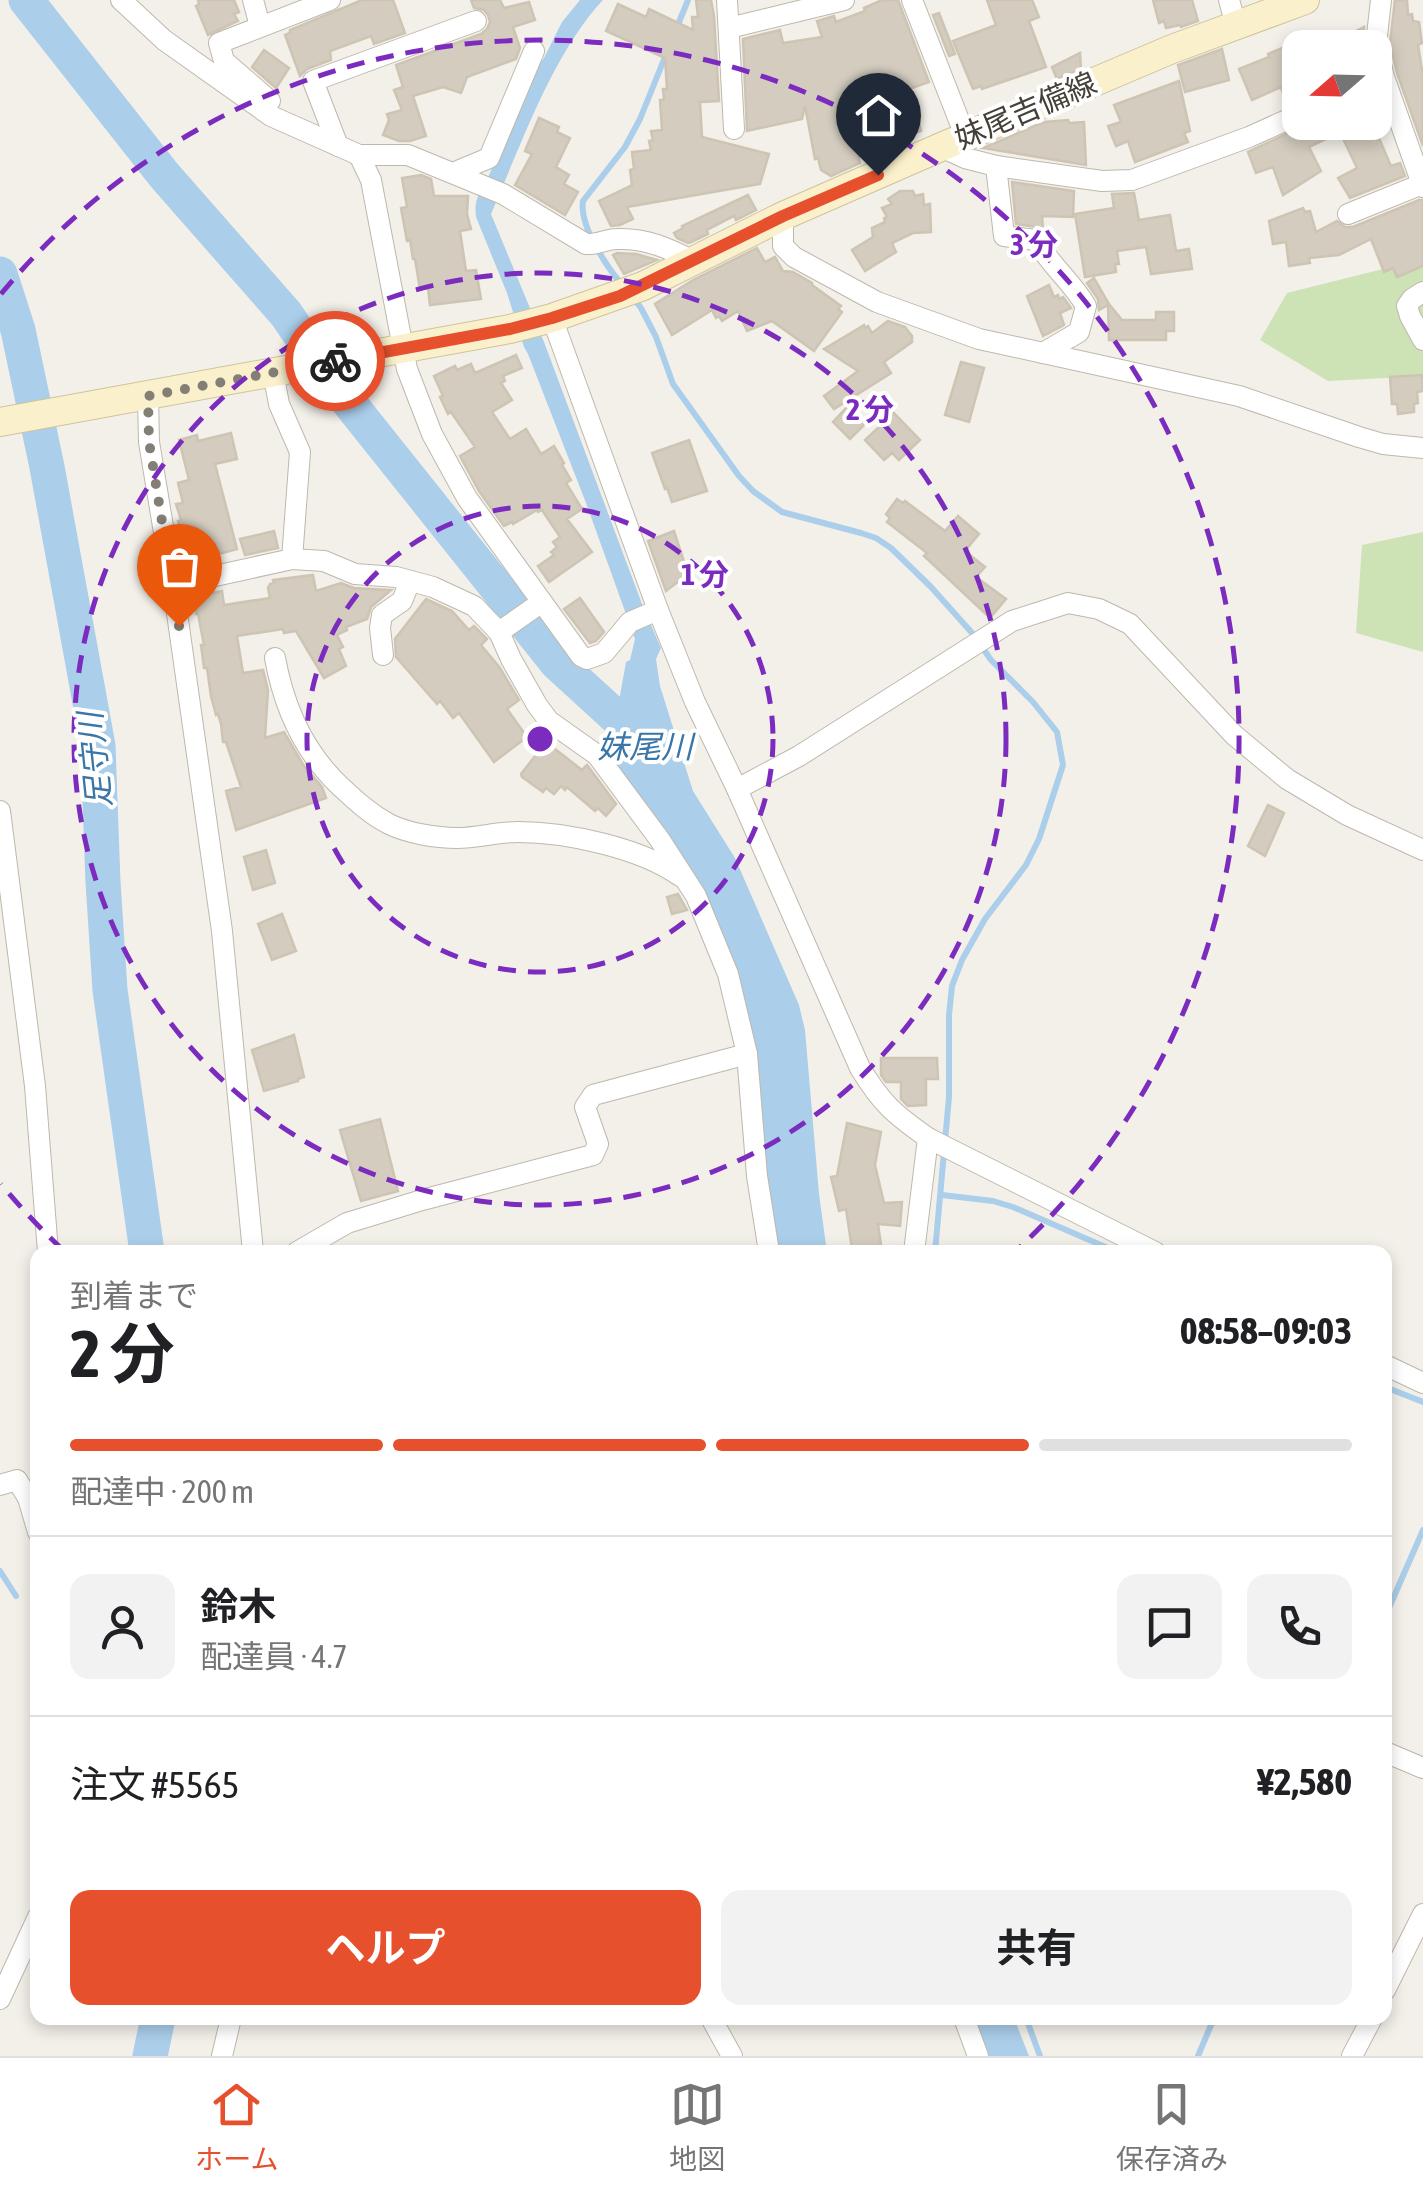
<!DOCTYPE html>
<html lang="ja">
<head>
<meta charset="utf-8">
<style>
  :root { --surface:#fff; --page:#f2f2f2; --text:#202124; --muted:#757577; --line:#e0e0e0; --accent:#e6502c }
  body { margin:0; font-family:"Asap Condensed","Noto Sans JP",sans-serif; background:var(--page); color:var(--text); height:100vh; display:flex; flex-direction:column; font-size:38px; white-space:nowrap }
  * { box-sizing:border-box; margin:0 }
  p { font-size:32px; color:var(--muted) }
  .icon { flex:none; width:55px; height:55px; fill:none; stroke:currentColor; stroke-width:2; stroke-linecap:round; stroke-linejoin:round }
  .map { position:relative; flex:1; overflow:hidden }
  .details { position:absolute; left:30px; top:1245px; width:1362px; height:780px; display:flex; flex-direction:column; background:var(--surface); border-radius:20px; box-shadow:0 5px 15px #0003 }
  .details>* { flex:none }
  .needle { width:65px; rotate:250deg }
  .buttons { position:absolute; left:1282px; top:30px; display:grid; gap:20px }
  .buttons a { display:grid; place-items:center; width:110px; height:110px; border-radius:20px; background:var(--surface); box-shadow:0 5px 15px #0003; font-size:50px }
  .pin { position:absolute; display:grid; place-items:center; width:85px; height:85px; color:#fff; margin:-102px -42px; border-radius:50% 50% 50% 0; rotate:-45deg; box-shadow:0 0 10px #0007 }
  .pin .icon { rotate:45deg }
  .courier { position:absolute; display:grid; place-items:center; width:100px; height:100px; margin:-50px; border:8px solid #e6502c; border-radius:50%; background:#fff; color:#222; box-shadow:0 2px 12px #0007 }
  .overview em { font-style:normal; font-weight:700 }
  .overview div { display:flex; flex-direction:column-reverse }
  .overview { display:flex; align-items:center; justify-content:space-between; height:170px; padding:0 40px }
  h1 { font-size:65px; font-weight:700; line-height:75px }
  .bar { display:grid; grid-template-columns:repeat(4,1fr); gap:15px 10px; align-content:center; height:120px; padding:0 40px }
  .bar i { height:12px; border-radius:8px; background:var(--line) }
  .bar .current { background:var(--accent) }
  .bar p { grid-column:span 4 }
  .line { display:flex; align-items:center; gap:25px; padding:0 40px; border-top:2px solid var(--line) }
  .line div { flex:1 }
  .round { display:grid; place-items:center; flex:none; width:105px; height:105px; border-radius:20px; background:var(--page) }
  .action { display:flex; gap:20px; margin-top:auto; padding:20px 40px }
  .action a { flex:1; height:115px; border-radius:20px; background:var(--accent); color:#fff; font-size:40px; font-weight:700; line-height:115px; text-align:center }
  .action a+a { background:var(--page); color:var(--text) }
  .menu { display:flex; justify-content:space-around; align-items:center; height:140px; border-top:2px solid var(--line); background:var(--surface); font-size:28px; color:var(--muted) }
  .menu a { display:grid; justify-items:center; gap:5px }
  .menu .current { color:var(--accent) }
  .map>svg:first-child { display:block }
</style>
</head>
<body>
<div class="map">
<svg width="1423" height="2056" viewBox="0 0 1423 2056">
  <rect width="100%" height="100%" fill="#f3f0e9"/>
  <g fill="#cde3b5">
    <polygon points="1423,259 1423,376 1328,381 1260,340 1287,293"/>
    <polygon points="1423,532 1423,652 1356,633 1362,545"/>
  </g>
  <g fill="#abceea">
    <path d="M 580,0 L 603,0 C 553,53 520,147 491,214 L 544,342 L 642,604 L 661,648 L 656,659 L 660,686 L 693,791 L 735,858 L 799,1005 L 805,1030 L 819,1194 L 827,1252 L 775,1252 L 737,986 L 609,757 L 626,662 L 630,660 L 635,639 L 586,503 L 528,354 L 524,347 L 507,293 L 476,217 C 474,202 478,194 486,182 L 536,68 L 544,58 L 562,22 Z"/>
    <polygon points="970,2018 1014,2018 1029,2056 983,2056"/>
  </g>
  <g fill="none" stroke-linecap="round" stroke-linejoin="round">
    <g stroke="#abceea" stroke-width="6">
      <polyline points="677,27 688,0"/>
      <path d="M 622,285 C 607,267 579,226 583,201 L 625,147 L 640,119 L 667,52"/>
      <polyline points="634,299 641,308 656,337 673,384 739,476 753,491 782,512 861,533 876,538 891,548 931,587 973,634 991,660 1033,702 1057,732 1063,765 1039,839 1026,865 985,919 962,960 952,986 949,1015 949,1097 935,1252"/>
      <polyline points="942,1195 993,1201 1013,1207 1117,1252"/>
      <polyline points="1385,1387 1423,1402"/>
      <polyline points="0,1571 16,1596"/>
      <polyline points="1385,1617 1423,1530"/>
      <polyline points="1026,2018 1040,2056"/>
      <polyline points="1198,2056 1214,2018"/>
    </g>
    <g stroke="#abceea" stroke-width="35">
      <polyline points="26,0 164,175 286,314 331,380 557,663 651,749"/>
      <polyline points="0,274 18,330 47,467 98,746 103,882 110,990 147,1252"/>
      <polyline points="150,2056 158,2018"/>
    </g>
  </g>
  <g fill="#d3ccbf" stroke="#cec4b3" stroke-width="2.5">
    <polygon points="198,0 234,0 239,12 234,14 238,21 208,35 196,6 199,4"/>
    <polygon points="362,0 393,0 405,33 374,44 371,36 330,51 331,60 307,69 300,76 285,35 290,33 290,30"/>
    <polygon points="471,0 500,0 504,8 529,2 535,20 513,27 520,48 516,59 467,77 461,93 443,87 413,96 426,136 410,141 399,141 383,135 389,120 387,114 402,110 394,90 403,87 396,65 481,34 487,29 490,22 488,15 484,10 474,8"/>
    <polygon points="696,0 711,0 714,16 719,101 700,102 702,137 769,154 760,184 627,207 633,219 620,225 611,226 599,201 632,185 630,170 634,169 632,152 651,150 649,141 653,140 651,131 662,130 660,100 664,100 663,89 667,89 665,58 606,31 618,4 646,17 649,9 693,30 692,17 698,17"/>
    <polygon points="882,0 898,0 929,82 909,89 921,131 857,150 860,163 831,176 821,170 818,158 815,159 805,106 802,119 747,131 743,39 780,30 783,43 822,37 817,21 834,16 836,22 865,11 864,8"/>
    <polygon points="987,0 1032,0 1039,17 1029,21 1046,67 982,89 981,86 973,89 953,41 996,25"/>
    <polygon points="1153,0 1192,0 1198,21 1181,27 1180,25 1166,28 1164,21 1159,23"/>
    <polygon points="1395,0 1407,0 1408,15 1412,14 1413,21 1419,22 1422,43 1418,45 1423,76 1423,146 1397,73 1390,43"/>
    <polygon points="939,13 955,54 949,56 933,15"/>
    <polygon points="1364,27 1363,48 1318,48 1354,32"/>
    <polygon points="1294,43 1300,57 1300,91 1284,96 1281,87 1252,100 1239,69 1269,57 1268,54"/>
    <polygon points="1222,49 1229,80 1185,92 1178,65"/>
    <polygon points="264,50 289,68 276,88 252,67"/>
    <polygon points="1080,53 1081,69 1057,79 1052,67"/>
    <polygon points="1179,81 1190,131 1184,133 1188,142 1135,162 1128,141 1116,146 1108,126 1121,122 1114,105"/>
    <polygon points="539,118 559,127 557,132 570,138 556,167 569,175 564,184 578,192 565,215 515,185 532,154 525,151"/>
    <polygon points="1068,120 1069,123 1084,122 1086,165 983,148 1044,122"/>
    <polygon points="1311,122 1372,122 1391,166 1400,163 1405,176 1350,198 1338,178 1357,168 1340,132 1309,147 1321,171 1283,195 1273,167 1256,173 1248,152"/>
    <polygon points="421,175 431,179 434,196 468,196 467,214 471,229 460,231 466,271 476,270 481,299 430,305 428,288 420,289 415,259 413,259 410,240 407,241 401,208 407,207 402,178"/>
    <polygon points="1012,182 1074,191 1073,217 1042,216 1043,228 1016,224"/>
    <polygon points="900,191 913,191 915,196 923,194 924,205 930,204 931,232 913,233 892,243 896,252 865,271 852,250 873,237 872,228 885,222 884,218 887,217 882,208 892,204 888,199"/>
    <polygon points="1134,193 1139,220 1170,215 1176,251 1189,249 1192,269 1151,274 1146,247 1117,251 1119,264 1115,264 1116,272 1085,277 1075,214 1114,208 1112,194"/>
    <polygon points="748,195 756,210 736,220 734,216 707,230 708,234 691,242 688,243 677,238 674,233 683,228 682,226"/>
    <polygon points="1419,200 1423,200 1423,266 1397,277 1393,268 1384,272 1371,239 1339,255 1309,258 1310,263 1289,266 1286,242 1273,244 1269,221 1303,208 1305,212 1310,211 1316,232 1337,221 1345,227 1353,227"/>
    <polygon points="757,248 765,262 775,257 783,271 793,272 812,283 812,285 841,306 838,309 842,312 814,351 772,321 747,331 738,311 722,321 719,316 716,318 712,310 672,335 655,304 693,280"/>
    <polygon points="617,253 636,254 657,260 624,274 613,255"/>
    <polygon points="1094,278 1109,304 1122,320 1156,320 1156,312 1174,312 1174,331 1166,331 1166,340 1109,340 1108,305 1099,310 1098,299 1087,283"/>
    <polygon points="1049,285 1054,297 1058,295 1059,299 1063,297 1071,308 1060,313 1064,325 1043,336 1027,296"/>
    <polygon points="888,321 905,327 912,336 912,342 884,362 891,373 834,409 824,396 858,371 824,349 864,325 865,328 868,326 872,333"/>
    <polygon points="516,355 522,368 503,376 505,381 501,383 512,400 492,412 510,439 526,429 541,454 554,446 564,463 562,465 571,480 566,483 582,509 567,519 592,552 549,582 538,566 554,555 551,552 557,547 553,542 560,537 542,510 538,512 537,510 513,524 512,522 504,526 479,491 460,456 475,447 451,412 448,414 440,397 443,396 434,376 455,366 457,370 471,364 475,373"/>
    <polygon points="961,362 984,368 969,422 945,415"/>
    <polygon points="1422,375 1423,391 1417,392 1418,403 1414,404 1414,412 1398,414 1397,404 1392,404 1390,377"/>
    <polygon points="848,406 865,424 850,439 833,422"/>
    <polygon points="894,413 920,440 899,460 892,453 884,460 865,440"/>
    <polygon points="231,433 237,459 215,464 237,549 189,562 178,521 181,520 176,504 183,503 178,483 189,480 179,440 197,435 198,441"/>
    <polygon points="689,440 707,491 672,502 667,488 665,489 652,453"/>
    <polygon points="897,499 903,503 905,501 945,531 958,516 979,534 965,551 985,567 976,577 1006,599 990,618 924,556 927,553 887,522 890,518 886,514"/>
    <polygon points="274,531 278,548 245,555 240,539"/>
    <polygon points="674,531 688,574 666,591 648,541"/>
    <polygon points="313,575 316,591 341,583 354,588 391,590 371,607 367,619 346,627 347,630 337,635 343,647 339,649 346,666 324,678 296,631 284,633 283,629 237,636 243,673 263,670 268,690 265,738 284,732 304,766 322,787 326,798 236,830 226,791 241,787 226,742 223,742 221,724 218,714 216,715 211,696 207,668 204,668 201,645 204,645 198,614 196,614 198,596 222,591 224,605 270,598 268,588 270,584 274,583 273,580"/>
    <polygon points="580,598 604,632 596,641 590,643 564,609"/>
    <polygon points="426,599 452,611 469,630 474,626 487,639 481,645 500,668 519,700 507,709 527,737 494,762 459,713 453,718 440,701 437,704 396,657 395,639"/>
    <polygon points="546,742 582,770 587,765 616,804 606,816 598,808 595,811 567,787 565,790 561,786 554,794 546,788 543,792 522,777 521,774"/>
    <polygon points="1268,805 1284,813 1265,856 1248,846"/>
    <polygon points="266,850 275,883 253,890 244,857"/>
    <polygon points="678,894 687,910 672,914 667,897"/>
    <polygon points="282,914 296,951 272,960 258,924"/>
    <polygon points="294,1035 304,1077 298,1079 298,1081 264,1091 252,1050"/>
    <polygon points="881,1058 937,1058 938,1079 926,1079 926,1105 908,1106 901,1099 901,1082 886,1082 881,1075"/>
    <polygon points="380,1119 398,1191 361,1201 340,1130"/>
    <polygon points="847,1123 881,1132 875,1165 884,1203 902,1202 900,1226 878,1224 882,1252 856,1252 855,1248 852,1249 846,1209 839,1211 831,1177 837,1176"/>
  </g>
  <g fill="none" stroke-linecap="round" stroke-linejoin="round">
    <defs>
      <g id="street">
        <path d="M 121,0 L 164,40 L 271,116 L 359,155 L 408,155 L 503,194 L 586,244 C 597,245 606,239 617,239 C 646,238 668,248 693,261"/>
        <polyline points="253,0 260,26"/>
        <polyline points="727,0 734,129"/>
        <polyline points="912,0 966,138"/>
        <polyline points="1229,0 1236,25"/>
        <polyline points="1381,0 1376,44 1384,77 1423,187"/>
        <polyline points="729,28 844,0"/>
        <polyline points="270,101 224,61 219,43 330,0"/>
        <polyline points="338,146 313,81 476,21"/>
        <polyline points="941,147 965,158 996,166 1102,181 1132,180 1249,137 1300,114"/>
        <polyline points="359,155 371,180 407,369 432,434 467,498 581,656 587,659 604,653 630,622 658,610"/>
        <path d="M 996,166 L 1004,236 L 1036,240 C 1050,265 1072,282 1086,306 L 1079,332 L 1043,353"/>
        <polyline points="453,173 489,158 534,51"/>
        <polyline points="1348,214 1422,184"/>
        <polyline points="783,216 783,246 794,257 877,302 979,339 1239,396 1359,437 1383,444 1423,448"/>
        <polyline points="1423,292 1412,299 1407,306 1410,316 1423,340"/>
        <path d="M 552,318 L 658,610 L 695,702 L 737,789 L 860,1068 C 882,1104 894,1114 928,1138 L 1155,1252"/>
        <polyline points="148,396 149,442 175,599 222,931 253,1252"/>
        <polyline points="292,559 324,561 355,574 396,577 433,587 474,606 499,632 511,659 537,705 549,721 597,755 660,840 696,896 728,974 747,1054 757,1176 769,1252"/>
        <polyline points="185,606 183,583 292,559 300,452 279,404 273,372"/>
        <polyline points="499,632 542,602"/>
        <polyline points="383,655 380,628 382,615 402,601 410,581"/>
        <path d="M 275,658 C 284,708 303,751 340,786 C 356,801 370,814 389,824 C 407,833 436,838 457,838 C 477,838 497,832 518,832 C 566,832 641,848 680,876"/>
        <polyline points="737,789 799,756 1012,621 1068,603 1099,609 1130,624 1234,735 1287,779 1347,815 1423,850"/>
        <polyline points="0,811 35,1086 48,1252"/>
        <polyline points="297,1252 347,1223 422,1200 593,1155 598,1144 585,1107 593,1095 747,1054"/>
        <polyline points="914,1252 928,1138"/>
        <polyline points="1385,1365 1423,1383"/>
        <polyline points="0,1485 17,1480 28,1498 38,1532"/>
        <polyline points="1385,1752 1423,1768"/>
        <polyline points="1385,1990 1423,1914"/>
        <polyline points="0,1999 38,1917"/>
        <polyline points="711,2018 732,2056"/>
        <polyline points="964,2018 978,2056"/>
        <polyline points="222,2056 231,2018"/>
        <polyline points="1352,2056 1372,2018"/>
      </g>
      <polyline id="secondary" points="0,422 510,329 552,318 643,286 783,216 941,147 1172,49 1305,0"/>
    </defs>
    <use href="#street" stroke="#beb8ac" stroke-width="22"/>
    <use href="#secondary" stroke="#cec49c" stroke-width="30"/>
    <use href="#street" stroke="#fff" stroke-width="20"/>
    <use href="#secondary" stroke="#faf0cc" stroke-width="28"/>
  </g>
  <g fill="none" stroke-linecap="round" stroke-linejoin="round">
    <polyline stroke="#837e76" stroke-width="10" stroke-dasharray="0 18" points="179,626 149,442 148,396 335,361"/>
    <polyline stroke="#e6502c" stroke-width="12" points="335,361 510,329 552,318 620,296 783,216 878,175"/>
  </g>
  <g fill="none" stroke="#7b2cbf" stroke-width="5" stroke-dasharray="18 12">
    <circle cx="540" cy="739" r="233"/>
    <circle cx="540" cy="739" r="466"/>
    <path d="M63 1250A699 699 0 0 1 1 1184M1 294A699 699 0 1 1 1017 1250"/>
  </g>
  <g text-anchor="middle" stroke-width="8" stroke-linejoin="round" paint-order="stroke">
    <g font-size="30" fill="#464138" stroke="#fff">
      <text transform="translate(1026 111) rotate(-23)" y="10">妹尾吉備線</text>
    </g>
    <g font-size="32" font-style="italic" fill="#3a76a8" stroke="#fff">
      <text x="645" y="758">妹尾川</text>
      <text transform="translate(95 760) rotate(-96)" y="11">足守川</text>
    </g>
  </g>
  <circle cx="540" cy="739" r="15" fill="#7b2cbf" stroke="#fff" stroke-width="5"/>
  <g font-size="30" text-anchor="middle" font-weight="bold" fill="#7b2cbf" stroke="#fff" stroke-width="8" stroke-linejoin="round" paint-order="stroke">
    <text x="1034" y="255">3 分</text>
    <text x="870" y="420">2 分</text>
    <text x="705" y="585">1 分</text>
  </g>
</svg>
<div class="buttons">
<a><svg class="needle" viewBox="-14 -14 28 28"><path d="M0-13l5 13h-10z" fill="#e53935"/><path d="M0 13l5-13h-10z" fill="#757577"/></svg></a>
</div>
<div class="pin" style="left:179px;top:626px;background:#ea580c"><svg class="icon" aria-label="bag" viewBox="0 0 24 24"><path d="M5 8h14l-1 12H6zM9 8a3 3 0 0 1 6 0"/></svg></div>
<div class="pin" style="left:878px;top:175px;background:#1f2937"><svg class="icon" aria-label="home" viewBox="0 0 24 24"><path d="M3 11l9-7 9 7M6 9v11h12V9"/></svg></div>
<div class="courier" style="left:335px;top:361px"><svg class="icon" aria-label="bike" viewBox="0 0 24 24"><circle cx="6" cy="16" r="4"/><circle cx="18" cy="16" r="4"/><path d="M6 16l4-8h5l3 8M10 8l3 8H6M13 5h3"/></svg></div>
<section class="details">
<div class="overview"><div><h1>2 分</h1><p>到着まで</p></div><em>08:58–09:03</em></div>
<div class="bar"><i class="current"></i><i class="current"></i><i class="current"></i><i></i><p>配達中 · 200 m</p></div>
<div class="line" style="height:180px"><a class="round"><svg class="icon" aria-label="person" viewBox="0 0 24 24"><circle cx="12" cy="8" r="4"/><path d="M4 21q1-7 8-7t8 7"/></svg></a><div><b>鈴木</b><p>配達員 · 4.7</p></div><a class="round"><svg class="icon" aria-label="chat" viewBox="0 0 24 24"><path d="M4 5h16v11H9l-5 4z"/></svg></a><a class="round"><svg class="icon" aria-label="phone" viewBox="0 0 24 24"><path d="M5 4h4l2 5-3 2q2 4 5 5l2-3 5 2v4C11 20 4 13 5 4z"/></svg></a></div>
<div class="line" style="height:130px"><div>注文 #5565</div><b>¥2,580</b></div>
<div class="action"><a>ヘルプ</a><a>共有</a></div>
</section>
</div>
<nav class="menu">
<a class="current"><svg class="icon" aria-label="home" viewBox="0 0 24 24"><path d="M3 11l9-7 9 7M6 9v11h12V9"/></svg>ホーム</a>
<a><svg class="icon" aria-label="map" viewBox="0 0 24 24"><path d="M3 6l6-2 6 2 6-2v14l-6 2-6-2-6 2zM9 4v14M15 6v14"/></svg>地図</a>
<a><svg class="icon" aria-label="saved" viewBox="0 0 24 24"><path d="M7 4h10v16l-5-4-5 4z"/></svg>保存済み</a>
</nav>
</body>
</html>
